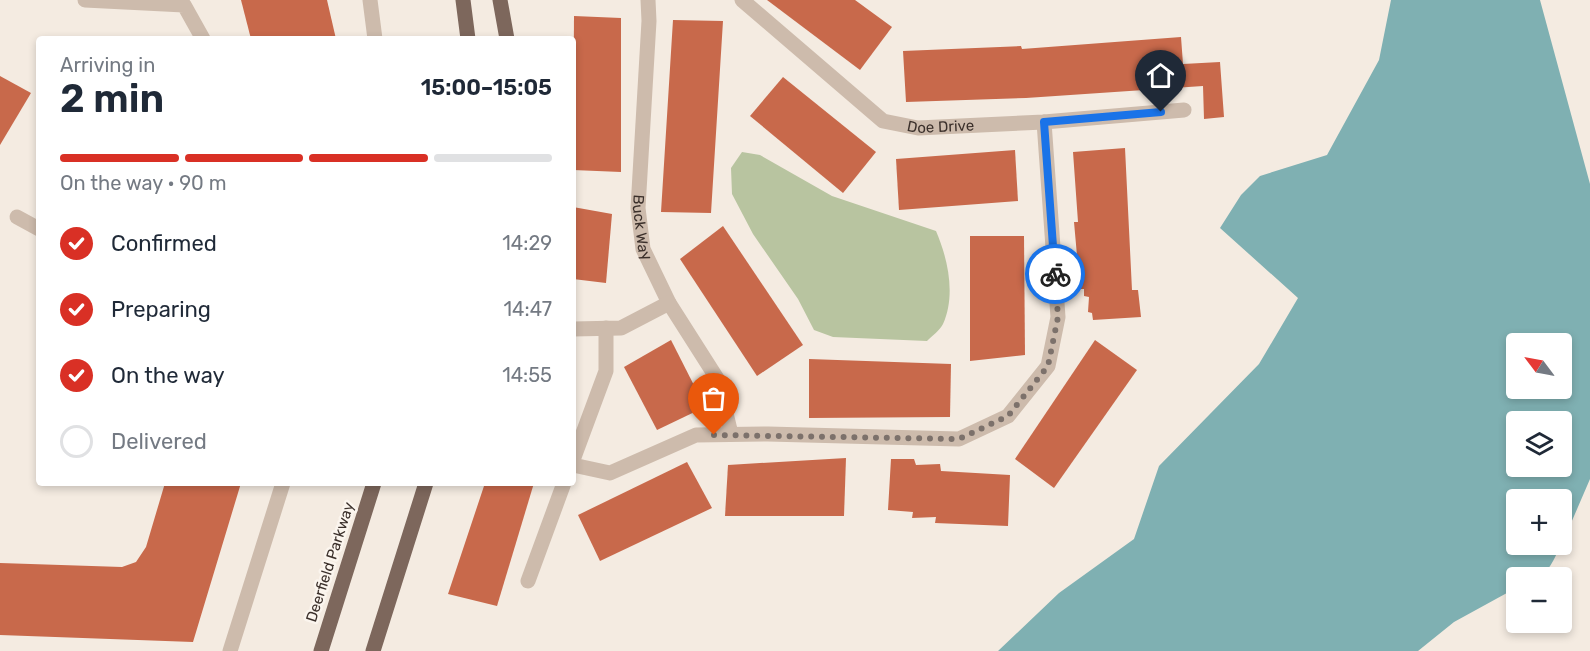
<!DOCTYPE html>
<html lang="en">
<head>
<meta charset="utf-8">
<style>
  :root { --surface:#fff; --page:#f6f6f7; --text:#1f2937; --muted:#747a83; --line:#e0e1e3; --accent:#d93025 }
  body { margin:0; font-family:Rubik,sans-serif; background:var(--page); color:var(--text); height:100vh; display:flex; flex-direction:column; font-size:22px; white-space:nowrap }
  * { box-sizing:border-box; margin:0 }
  p { font-size:20px; color:var(--muted) }
  .icon { flex:none; width:33px; height:33px; fill:none; stroke:currentColor; stroke-width:2; stroke-linecap:round; stroke-linejoin:round }
  .map { position:relative; flex:1; overflow:hidden }
  .sheet { position:absolute; left:36px; top:36px; width:540px; height:450px; display:flex; flex-direction:column; background:var(--surface); border-radius:6px; box-shadow:0 3px 9px #0003 }
  .sheet>* { flex:none }
  .needle { width:39px; rotate:302deg }
  .fabs { position:absolute; left:1506px; top:333px; display:grid; gap:12px }
  .fabs a { display:grid; place-items:center; width:66px; height:66px; border-radius:6px; background:var(--surface); box-shadow:0 3px 9px #0003; font-size:30px }
  .pin { position:absolute; display:grid; place-items:center; width:51px; height:51px; color:#fff; margin:-62px -26px; border-radius:50% 50% 50% 0; rotate:-45deg; box-shadow:0 0 6px #0007 }
  .pin .icon { rotate:45deg }
  .courier { position:absolute; display:grid; place-items:center; width:60px; height:60px; margin:-30px; border:4px solid #1a73e8; border-radius:50%; background:#fff; color:#222; box-shadow:0 2px 8px #0007 }
  .headline em { font-style:normal; font-weight:600 }
  .headline div { display:flex; flex-direction:column-reverse }
  .headline { display:flex; align-items:center; justify-content:space-between; height:102px; padding:0 24px }
  h1 { font-size:39px; font-weight:600; line-height:45px }
  .bar { display:grid; grid-template-columns:repeat(4,1fr); gap:9px 6px; align-content:center; height:72px; padding:0 24px }
  .bar i { height:8px; border-radius:4px; background:var(--line) }
  .bar .active { background:var(--accent) }
  .bar p { grid-column:span 4 }
  ol { padding:0 24px; list-style:none }
  li { display:flex; align-items:center; gap:18px; height:66px }
  li p { margin-inline-start:auto }
  li .icon { padding:6px; border-radius:50%; background:var(--accent); color:#fff; stroke-width:4 }
  li:last-child { color:var(--muted) }
  li i { width:33px; height:33px; border:3px solid var(--line); border-radius:50% }
  .map>svg:first-child { display:block }
</style>
</head>
<body>
<div class="map">
<svg width="1590" height="651" viewBox="0 0 1590 651">
  <rect width="100%" height="100%" fill="#f4ebe1"/>
  <path fill="#b8c4a0" d="M 742,152 L 760,155 L 832,196 L 936,231 C 948,259 956,295 943,324 C 940,330 932,336 927,341 L 833,337 L 814,330 L 798,299 L 753,234 L 732,194 L 731,168 Z"/>
  <path fill="#7fb0b2" fill-rule="evenodd" d="M 1391,0 L 1540,0 L 1590,184 L 1590,479 L 1562,544 L 1562,500 L 1516,500 L 1516,544 L 1561,545 C 1548,571 1548,578 1516,578 L 1516,588 L 1454,622 L 1418,651 L 998,651 L 1059,593 L 1134,539 L 1159,466 L 1259,364 L 1298,298 L 1220,228 L 1241,195 L 1260,176 L 1327,155 L 1379,60 ZM 1516,344 L 1562,344 L 1562,388 L 1516,388 ZM 1516,422 L 1562,422 L 1562,466 L 1516,466 Z"/>
  <g fill="#c8694b">
    <polygon points="241,0 327,0 336,39 251,39"/>
    <polygon points="767,0 855,0 892,27 860,70"/>
    <polygon points="574,16 621,18 621,172 573,170"/>
    <polygon points="673,20 723,21 711,213 661,212"/>
    <polygon points="1181,37 1183,64 1220,62 1224,117 1204,119 1203,86 1026,98 906,102 903,51 1021,46 1022,49"/>
    <polygon points="0,76 31,93 0,145"/>
    <polygon points="783,77 876,152 843,193 750,116"/>
    <polygon points="1125,148 1132,290 1138,290 1141,317 1093,320 1092,313 1088,312 1089,297 1084,296 1084,289 1080,289 1074,222 1078,222 1073,152"/>
    <polygon points="1015,150 1018,201 899,210 896,159"/>
    <polygon points="573,207 612,214 606,283 573,279"/>
    <polygon points="723,226 803,345 757,376 680,259"/>
    <polygon points="970,236 1024,236 1025,355 970,361"/>
    <polygon points="671,340 705,407 657,430 624,367"/>
    <polygon points="1095,340 1137,370 1054,488 1015,459"/>
    <polygon points="809,359 951,364 950,417 809,418"/>
    <polygon points="846,458 844,516 725,516 728,465"/>
    <polygon points="891,459 914,459 916,465 940,464 941,471 1010,475 1008,526 935,523 936,517 912,518 913,512 888,510"/>
    <polygon points="687,462 712,508 600,561 578,515"/>
    <polygon points="165,483 241,483 193,642 0,635 0,563 122,567 136,562 146,547"/>
    <polygon points="485,483 534,483 497,606 448,594"/>
  </g>
  <g fill="none" stroke-linecap="round" stroke-linejoin="round">
    <g stroke="#cdbbac" stroke-width="15">
      <polyline points="85,0 184,5 203,39"/>
      <polyline points="370,0 375,39"/>
      <path id="s1" d="M 648,0 L 649,21 L 638,208 L 643,249 L 669,303 L 718,380 L 731,434"/>
      <path id="s2" d="M 742,0 L 883,121 L 918,128 L 1044,122 L 1184,110"/>
      <polyline points="17,217 39,229"/>
      <polyline points="573,329 621,328 669,303"/>
      <polyline points="573,460 606,371 606,328"/>
      <polyline points="573,465 610,473 696,435 768,434 959,439 1008,416 1048,366 1058,317 1044,122"/>
      <polyline points="528,581 564,483"/>
      <polyline points="230,651 283,483"/>
    </g>
    <g stroke="#7d675c" stroke-width="15">
      <polyline points="463,0 468,39"/>
      <polyline points="500,0 507,39"/>
      <polyline points="321,651 374,483"/>
      <polyline points="373,651 426,483"/>
    </g>
  </g>
  <g fill="none" stroke-linecap="round" stroke-linejoin="round">
    <polyline stroke="#7c716b" stroke-width="6" stroke-dasharray="0 10.8" points="714,435 959,439 1008,416 1048,366 1058,317 1055,274"/>
    <polyline stroke="#1a73e8" stroke-width="8" points="1055,274 1044,122 1161,112"/>
  </g>
  <g text-anchor="middle" stroke-width="5" stroke-linejoin="round" paint-order="stroke">
    <g font-size="15" fill="#3b302b" stroke="#fbf5ee">
      <text dy="5" stroke="none"><textPath href="#s2" startOffset="244">Doe Drive</textPath></text>
      <text dy="5" stroke="none"><textPath href="#s1" startOffset="228">Buck Way</textPath></text>
      <text transform="translate(330 562) rotate(-72)" y="5">Deerfield Parkway</text>
    </g>
  </g>
</svg>
<div class="fabs">
<a><svg class="needle" viewBox="-14 -14 28 28"><path d="M0-13l5 13h-10z" fill="#e53935"/><path d="M0 13l5-13h-10z" fill="#747a83"/></svg></a>
<a><svg class="icon" aria-label="layers" viewBox="0 0 24 24"><path d="M12 4l9 5-9 5-9-5zM3 14l9 5 9-5"/></svg></a>
<a>+</a>
<a>−</a>
</div>
<div class="pin" style="left:714px;top:435px;background:#ea580c"><svg class="icon" aria-label="bag" viewBox="0 0 24 24"><path d="M5 8h14l-1 12H6zM9 8a3 3 0 0 1 6 0"/></svg></div>
<div class="pin" style="left:1161px;top:112px;background:#1f2937"><svg class="icon" aria-label="home" viewBox="0 0 24 24"><path d="M3 11l9-7 9 7M6 9v11h12V9"/></svg></div>
<div class="courier" style="left:1055px;top:274px"><svg class="icon" aria-label="bike" viewBox="0 0 24 24"><circle cx="6" cy="16" r="4"/><circle cx="18" cy="16" r="4"/><path d="M6 16l4-8h5l3 8M10 8l3 8H6M13 5h3"/></svg></div>
<section class="sheet">
<div class="headline"><div><h1>2 min</h1><p>Arriving in</p></div><em>15:00–15:05</em></div>
<div class="bar"><i class="active"></i><i class="active"></i><i class="active"></i><i></i><p>On the way · 90 m</p></div>
<ol>
<li><svg class="icon" aria-label="check" viewBox="0 0 24 24"><path d="M5 12l5 5 9-10"/></svg>Confirmed<p>14:29</p></li>
<li><svg class="icon" aria-label="check" viewBox="0 0 24 24"><path d="M5 12l5 5 9-10"/></svg>Preparing<p>14:47</p></li>
<li><svg class="icon" aria-label="check" viewBox="0 0 24 24"><path d="M5 12l5 5 9-10"/></svg>On the way<p>14:55</p></li>
<li><i></i>Delivered</li>
</ol>
</section>
</div>
</body>
</html>
